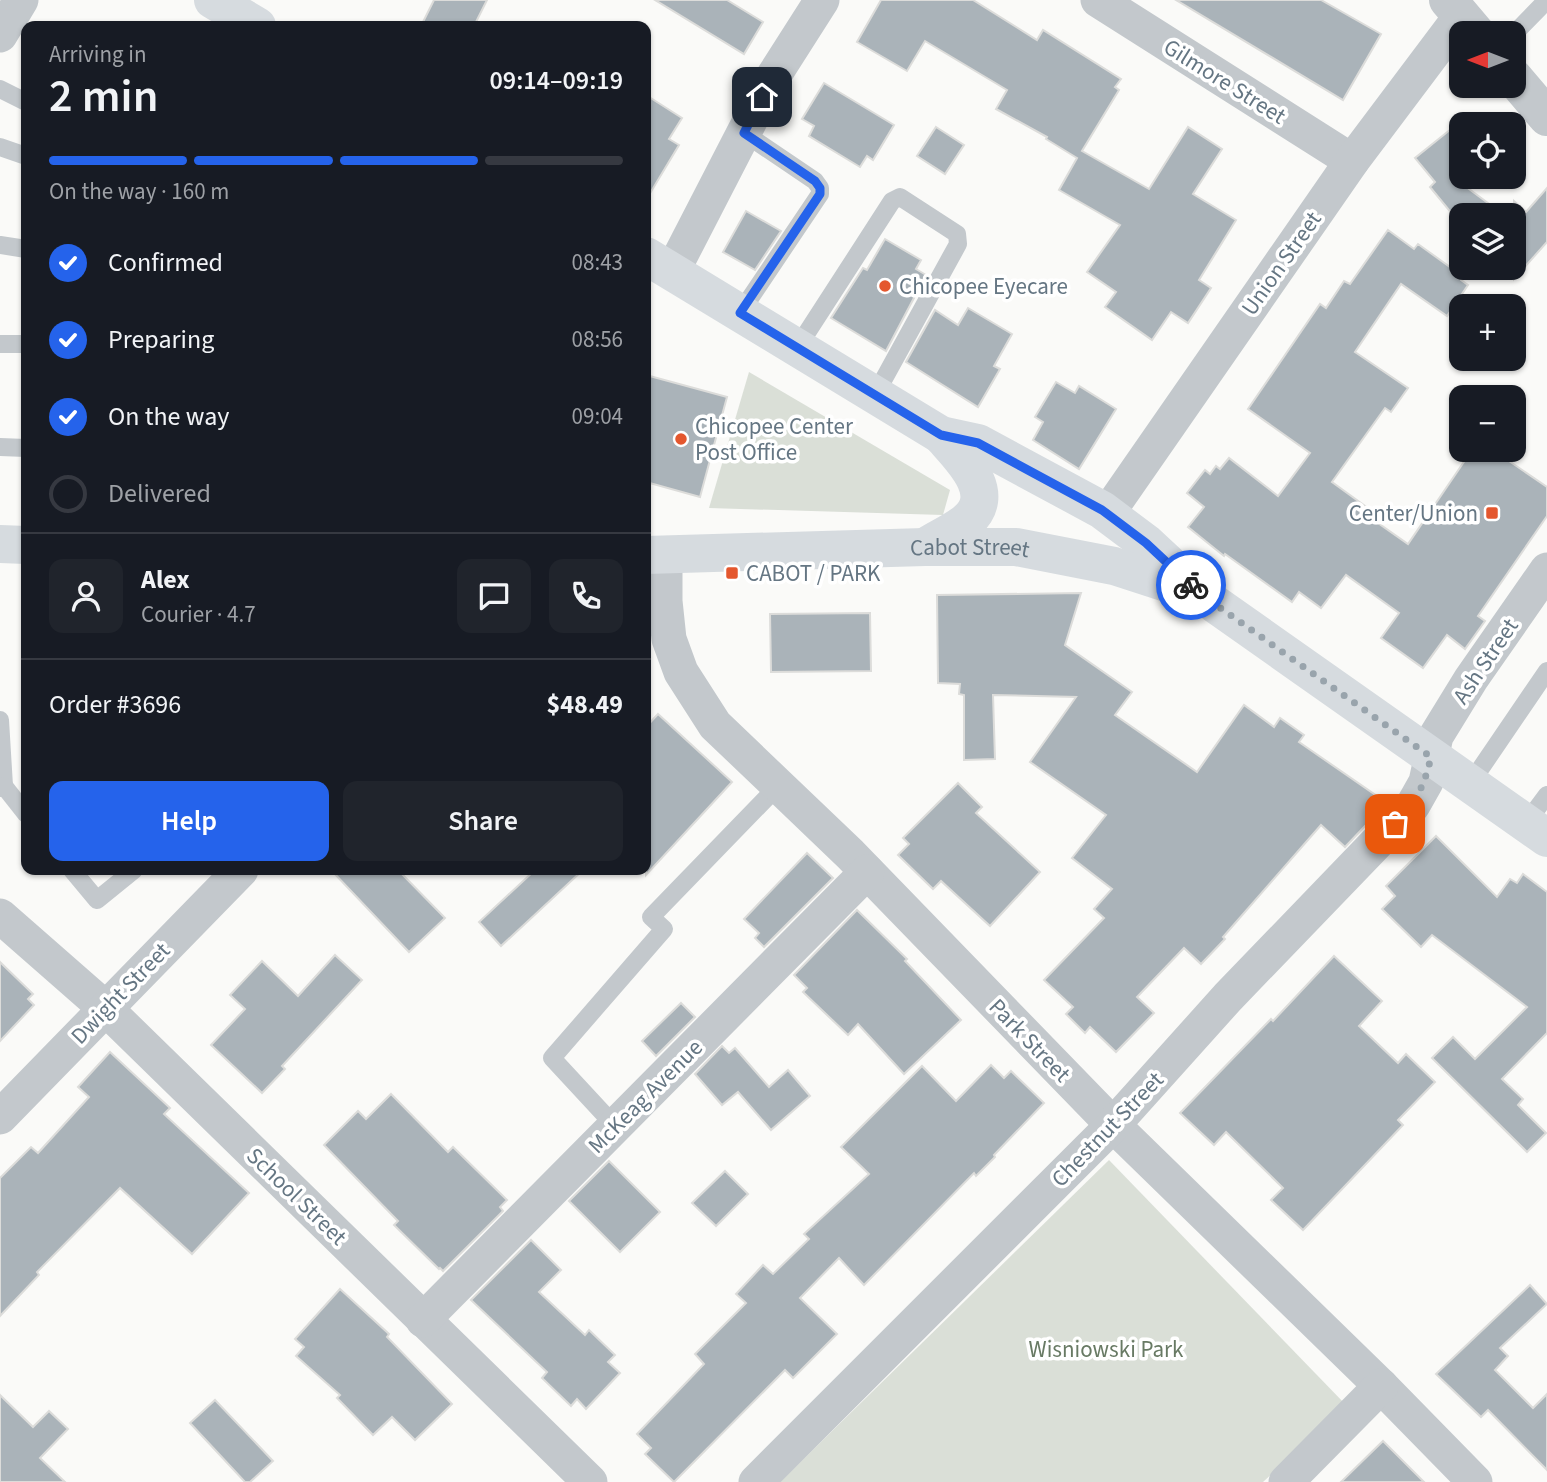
<!DOCTYPE html>
<html lang="en">
<head>
<meta charset="utf-8">
<style>
  :root { --surface:#171b24; --page:#20242c; --text:#f1f3f6; --muted:#9ea1a6; --line:#363941; --accent:#2563eb }
  body { margin:0; font-family:"Source Sans 3",sans-serif; background:var(--page); color:var(--text); height:100vh; display:flex; flex-direction:column; font-size:26px; white-space:nowrap }
  * { box-sizing:border-box; margin:0 }
  p { font-size:23px; color:var(--muted) }
  .icon { flex:none; width:38px; height:38px; fill:none; stroke:currentColor; stroke-width:2; stroke-linecap:round; stroke-linejoin:round }
  .map { position:relative; flex:1; overflow:hidden }
  .panel { position:absolute; left:21px; top:21px; width:630px; height:854px; display:flex; flex-direction:column; background:var(--surface); border-radius:14px; box-shadow:0 2px 5px #0004 }
  .panel>* { flex:none }
  .needle { width:46px; rotate:270deg }
  .fabs { position:absolute; left:1449px; top:21px; display:grid; gap:14px }
  .fabs a { display:grid; place-items:center; width:77px; height:77px; border-radius:14px; background:var(--surface); box-shadow:0 2px 5px #0004; font-size:35px }
  .pin { position:absolute; display:grid; place-items:center; width:60px; height:60px; color:#fff; margin:-30px; border-radius:14px; box-shadow:0 4px 10px #0006 }
  .courier { position:absolute; display:grid; place-items:center; width:70px; height:70px; margin:-35px; border:5px solid #2563eb; border-radius:50%; background:#fff; color:#222; box-shadow:0 2px 9px #0007 }
  .summary em { font-style:normal; font-weight:600 }
  .summary div { display:flex; flex-direction:column-reverse }
  .summary { display:flex; align-items:center; justify-content:space-between; height:119px; padding:0 28px }
  h1 { font-size:46px; font-weight:600; line-height:52px }
  .bar { display:grid; grid-template-columns:repeat(4,1fr); gap:10px 7px; align-content:center; height:84px; padding:0 28px }
  .bar i { height:9px; border-radius:5px; background:var(--line) }
  .bar .selected { background:var(--accent) }
  .bar p { grid-column:span 4 }
  .line { display:flex; align-items:center; gap:18px; padding:0 28px; border-top:2px solid var(--line) }
  .line div { flex:1 }
  .round { display:grid; place-items:center; flex:none; width:74px; height:74px; border-radius:14px; background:var(--page) }
  ol { padding:0 28px; list-style:none }
  li { display:flex; align-items:center; gap:21px; height:77px }
  li p { margin-inline-start:auto }
  li .icon { padding:7px; border-radius:50%; background:var(--accent); color:#fff; stroke-width:4 }
  li:last-child { color:var(--muted) }
  li i { width:38px; height:38px; border:4px solid var(--line); border-radius:50% }
  .cta { display:flex; gap:14px; margin-top:auto; padding:14px 28px }
  .cta a { flex:1; height:80px; border-radius:14px; background:var(--accent); color:#fff; font-size:28px; font-weight:600; line-height:80px; text-align:center }
  .cta a+a { background:var(--page); color:var(--text) }
  .map>svg:first-child { display:block }
</style>
</head>
<body>
<div class="map">
<svg width="1547" height="1482" viewBox="0 0 1547 1482">
  <rect width="100%" height="100%" fill="#fafaf8"/>
  <g fill="#dadfd7">
    <polygon points="749,372 950,490 943,515 709,508"/>
    <polygon points="1109,1160 1346,1405 1263,1482 780,1482"/>
  </g>
  <g fill="#aab3b9" stroke="#dcdcda" stroke-width="2">
    <polygon points="434,0 487,0 474,26 421,26"/>
    <polygon points="655,0 727,0 763,22 744,54"/>
    <polygon points="881,0 973,0 1037,40 1043,30 1121,79 1115,87 1119,90 1082,151 1149,189 1188,127 1222,149 1193,194 1236,220 1199,280 1211,288 1188,323 1171,312 1152,340 1105,307 1116,292 1087,272 1120,225 1059,190 1077,158 1046,139 1047,137 996,109 1007,90 925,41 907,71 857,42"/>
    <polygon points="1176,0 1321,0 1381,34 1343,100"/>
    <polygon points="824,83 894,125 873,160 867,156 860,167 809,136 814,126 802,119"/>
    <polygon points="646,95 682,118 669,139 679,145 646,200"/>
    <polygon points="1461,121 1461,183 1504,215 1453,215 1430,187 1435,182 1415,158"/>
    <polygon points="936,127 964,145 945,174 917,156"/>
    <polygon points="1547,188 1547,242 1514,279 1514,201 1526,212"/>
    <polygon points="746,211 781,231 755,270 723,252"/>
    <polygon points="1388,230 1414,249 1418,244 1461,275 1461,280 1468,285 1447,316 1401,284 1355,352 1408,388 1391,412 1385,408 1332,482 1365,506 1361,511 1408,544 1472,450 1493,450 1547,487 1547,516 1478,616 1485,621 1465,649 1447,635 1423,668 1381,638 1399,613 1346,575 1321,608 1299,592 1292,602 1225,554 1224,556 1188,527 1204,507 1187,493 1205,470 1210,474 1216,466 1220,469 1229,458 1278,496 1310,453 1248,409 1320,304 1326,308 1344,281 1350,284"/>
    <polygon points="885,239 921,260 916,269 926,275 886,351 831,318 863,268 867,270"/>
    <polygon points="968,308 1012,334 994,366 1000,369 978,407 906,362 935,310 958,325"/>
    <polygon points="646,375 727,397 700,497 646,482"/>
    <polygon points="1056,382 1075,393 1079,386 1116,409 1079,469 1033,440 1043,422 1035,417"/>
    <polygon points="1081,593 1065,645 1132,692 1115,715 1197,772 1244,705 1274,727 1280,718 1304,735 1299,742 1387,803 1345,847 1321,825 1223,937 1225,939 1201,964 1184,948 1137,997 1154,1013 1116,1052 1090,1027 1085,1033 1066,1014 1073,1007 1044,980 1104,918 1094,909 1112,889 1072,858 1106,815 1030,762 1076,697 993,695 995,759 964,760 964,695 959,694 960,684 938,683 937,595"/>
    <polygon points="870,613 871,671 771,672 770,614"/>
    <polygon points="658,714 732,782 646,875 646,727"/>
    <polygon points="958,783 982,807 976,813 1040,872 990,926 941,881 933,889 898,855 909,844 903,838"/>
    <polygon points="1436,836 1497,897 1510,879 1517,883 1523,874 1547,892 1547,1033 1502,1079 1523,1099 1518,1105 1546,1133 1527,1152 1432,1058 1453,1037 1475,1059 1527,1007 1432,935 1421,947 1382,909 1395,896 1386,886"/>
    <polygon points="807,853 833,878 764,947 755,938 759,933 744,919"/>
    <polygon points="331,870 398,870 445,918 409,952"/>
    <polygon points="535,870 583,870 501,946 479,922"/>
    <polygon points="857,910 907,959 905,961 961,1020 904,1074 858,1024 848,1035 803,992 807,988 794,975"/>
    <polygon points="335,955 362,980 282,1066 285,1069 262,1093 211,1045 245,1009 230,995 262,961 298,996"/>
    <polygon points="1334,956 1382,1001 1359,1026 1398,1063 1406,1054 1435,1082 1398,1120 1403,1125 1303,1230 1271,1200 1283,1188 1226,1132 1214,1145 1180,1113 1271,1019 1273,1021"/>
    <polygon points="0,962 33,994 28,999 34,1005 0,1041"/>
    <polygon points="681,1003 695,1017 656,1056 642,1041"/>
    <polygon points="722,1046 729,1053 735,1048 769,1087 788,1070 810,1096 771,1130 738,1092 722,1105 695,1074"/>
    <polygon points="110,1052 170,1108 164,1114 249,1193 192,1254 120,1188 37,1272 39,1275 0,1316 0,1178 31,1147 38,1153 89,1097 78,1087"/>
    <polygon points="991,1065 1004,1078 1011,1071 1044,1103 994,1155 995,1157 976,1176 974,1173 864,1285 839,1258 800,1298 837,1334 793,1378 785,1370 674,1482 645,1454 651,1448 637,1434 704,1364 695,1354 746,1303 736,1294 763,1265 773,1274 809,1239 804,1234 869,1174 841,1147 922,1066 956,1101"/>
    <polygon points="391,1094 448,1152 453,1147 507,1200 500,1207 503,1211 443,1271 440,1268 439,1269 394,1225 398,1221 324,1145 358,1111 366,1119"/>
    <polygon points="609,1161 660,1212 620,1252 569,1201"/>
    <polygon points="725,1171 748,1194 716,1226 692,1203"/>
    <polygon points="531,1240 561,1270 539,1292 585,1335 589,1330 615,1355 608,1362 620,1373 586,1409 577,1399 571,1406 542,1378 547,1372 471,1300"/>
    <polygon points="1530,1285 1547,1304 1500,1348 1508,1356 1495,1370 1533,1408 1547,1394 1547,1470 1488,1410 1481,1417 1436,1374"/>
    <polygon points="340,1289 389,1334 387,1337 452,1404 415,1440 392,1417 373,1435 337,1398 340,1395 296,1356 304,1347 295,1339"/>
    <polygon points="0,1395 33,1427 49,1411 68,1429 40,1458 65,1482 0,1482"/>
    <polygon points="215,1400 273,1461 250,1482 245,1482 190,1423"/>
    <polygon points="1383,1441 1424,1482 1341,1482"/>
  </g>
  <g fill="none" stroke-linecap="round" stroke-linejoin="round">
    <g stroke="#c3c8cc" stroke-width="18">
      <polyline points="1514,34 1547,0"/>
      <polyline points="0,89 26,102"/>
      <polyline points="0,147 26,156"/>
      <polyline points="0,245 26,249"/>
      <polyline points="740,313 820,194 820,188 815,181 744,133"/>
      <polyline points="0,344 26,344"/>
      <polyline points="797,348 892,201 900,197 957,234 958,244 875,395"/>
      <polyline points="0,447 26,448"/>
      <polyline points="0,720 4,786 0,788"/>
      <polyline points="1470,784 1547,671"/>
      <polyline points="4,786 26,814"/>
      <polyline points="1526,823 1547,795"/>
      <polyline points="72,870 97,900 134,870"/>
      <polyline points="615,1126 552,1058 664,929 651,917 778,786"/>
    </g>
    <g stroke="#c3c8cc" stroke-width="35">
      <polyline points="1098,0 1352,161"/>
      <polyline points="0,35 21,0"/>
      <polyline points="672,272 771,80 822,0"/>
      <polyline points="1107,514 1352,161 1461,16"/>
      <polyline points="665,555 665,601 669,639 681,672 715,725 850,854 1113,1125 1381,1386 1475,1482"/>
      <polyline points="0,916 105,1008 590,1482"/>
      <polyline points="0,1117 241,870"/>
      <polyline points="423,1320 867,872"/>
      <polyline points="756,1482 1113,1125 1228,997 1413,805 1426,782 1436,736 1471,679 1547,570"/>
      <polyline points="1286,1482 1381,1386"/>
    </g>
    <g stroke="#c3c8cc" stroke-width="38">
      <polyline points="1448,0 1476,33"/>
      <polyline points="1514,78 1547,117"/>
    </g>
    <g stroke="#d6dbdf" stroke-width="38">
      <polyline points="213,0 257,26"/>
      <polyline points="646,256 941,435 978,443 1102,510 1146,543 1202,595 1547,838"/>
      <polyline points="0,544 26,545"/>
      <path d="M 925,547 C 938,538 956,531 968,520 C 999,492 959,456 941,435"/>
      <path id="s1" d="M 646,555 L 925,547 L 1016,547 L 1114,566 L 1191,591"/>
    </g>
  </g>
  <g fill="none" stroke-linecap="round" stroke-linejoin="round">
    <path stroke="#99a4ac" stroke-width="7" stroke-dasharray="0 12.6" d="M 1191,585 L 1202,595 L 1431,757 C 1424,787 1416,802 1395,824"/>
    <polyline stroke="#2563eb" stroke-width="9" points="762,97 744,133 815,181 820,188 820,194 740,313 941,435 978,443 1102,510 1146,543 1191,585"/>
  </g>
  <g fill="#e4572e" stroke="#fff" stroke-width="2.5">
    <circle cx="885" cy="286" r="7"/>
    <circle cx="681" cy="439" r="7"/>
    <rect x="1485" y="506" width="14" height="14" rx="3.5"/>
    <rect x="725" y="566" width="14" height="14" rx="3.5"/>
  </g>
  <g text-anchor="middle" stroke-width="7" stroke-linejoin="round" paint-order="stroke">
    <g font-size="23" fill="#657683" stroke="#fff">
      <text transform="translate(1225 81) rotate(32)" y="8">Gilmore Street</text>
      <text transform="translate(1281 263) rotate(-55)" y="8">Union Street</text>
      <text dy="8" stroke="none"><textPath href="#s1" startOffset="324">Cabot Street</textPath></text>
      <text transform="translate(1485 661) rotate(-56)" y="8">Ash Street</text>
      <text transform="translate(120 993) rotate(-46)" y="8">Dwight Street</text>
      <text transform="translate(1030 1040) rotate(46)" y="8">Park Street</text>
      <text transform="translate(645 1096) rotate(-45)" y="8">McKeag Avenue</text>
      <text transform="translate(1107 1129) rotate(-46)" y="8">Chestnut Street</text>
      <text transform="translate(297 1196) rotate(44)" y="8">School Street</text>
    </g>
    <g font-size="23" fill="#657683" stroke="#fff" text-anchor="start">
      <text x="899" y="294">Chicopee Eyecare</text>
      <text x="695" y="434">Chicopee Center<tspan x="695" dy="26">Post Office</tspan></text>
      <text x="1478" y="521" text-anchor="end">Center/Union</text>
      <text x="746" y="581">CABOT / PARK</text>
    </g>
    <g font-size="23" fill="#687a64" stroke="#fff">
      <text x="1106" y="1357">Wisniowski Park</text>
    </g>
  </g>
</svg>
<div class="fabs">
<a><svg class="needle" viewBox="-14 -14 28 28"><path d="M0-13l5 13h-10z" fill="#e53935"/><path d="M0 13l5-13h-10z" fill="#9ea1a6"/></svg></a>
<a><svg class="icon" aria-label="locate" viewBox="0 0 24 24"><circle cx="12" cy="12" r="6"/><path d="M12 2v4M12 18v4M2 12h4M18 12h4"/></svg></a>
<a><svg class="icon" aria-label="layers" viewBox="0 0 24 24"><path d="M12 4l9 5-9 5-9-5zM3 14l9 5 9-5"/></svg></a>
<a>+</a>
<a>−</a>
</div>
<div class="pin" style="left:1395px;top:824px;background:#ea580c"><svg class="icon" aria-label="bag" viewBox="0 0 24 24"><path d="M5 8h14l-1 12H6zM9 8a3 3 0 0 1 6 0"/></svg></div>
<div class="pin" style="left:762px;top:97px;background:#1f2937"><svg class="icon" aria-label="home" viewBox="0 0 24 24"><path d="M3 11l9-7 9 7M6 9v11h12V9"/></svg></div>
<div class="courier" style="left:1191px;top:585px"><svg class="icon" aria-label="bike" viewBox="0 0 24 24"><circle cx="6" cy="16" r="4"/><circle cx="18" cy="16" r="4"/><path d="M6 16l4-8h5l3 8M10 8l3 8H6M13 5h3"/></svg></div>
<section class="panel">
<div class="summary"><div><h1>2 min</h1><p>Arriving in</p></div><em>09:14–09:19</em></div>
<div class="bar"><i class="selected"></i><i class="selected"></i><i class="selected"></i><i></i><p>On the way · 160 m</p></div>
<ol>
<li><svg class="icon" aria-label="check" viewBox="0 0 24 24"><path d="M5 12l5 5 9-10"/></svg>Confirmed<p>08:43</p></li>
<li><svg class="icon" aria-label="check" viewBox="0 0 24 24"><path d="M5 12l5 5 9-10"/></svg>Preparing<p>08:56</p></li>
<li><svg class="icon" aria-label="check" viewBox="0 0 24 24"><path d="M5 12l5 5 9-10"/></svg>On the way<p>09:04</p></li>
<li><i></i>Delivered</li>
</ol>
<div class="line" style="height:126px"><a class="round"><svg class="icon" aria-label="person" viewBox="0 0 24 24"><circle cx="12" cy="8" r="4"/><path d="M4 21q1-7 8-7t8 7"/></svg></a><div><b>Alex</b><p>Courier · 4.7</p></div><a class="round"><svg class="icon" aria-label="chat" viewBox="0 0 24 24"><path d="M4 5h16v11H9l-5 4z"/></svg></a><a class="round"><svg class="icon" aria-label="phone" viewBox="0 0 24 24"><path d="M5 4h4l2 5-3 2q2 4 5 5l2-3 5 2v4C11 20 4 13 5 4z"/></svg></a></div>
<div class="line" style="height:91px"><div>Order #3696</div><b>$48.49</b></div>
<div class="cta"><a>Help</a><a>Share</a></div>
</section>
</div>
</body>
</html>
